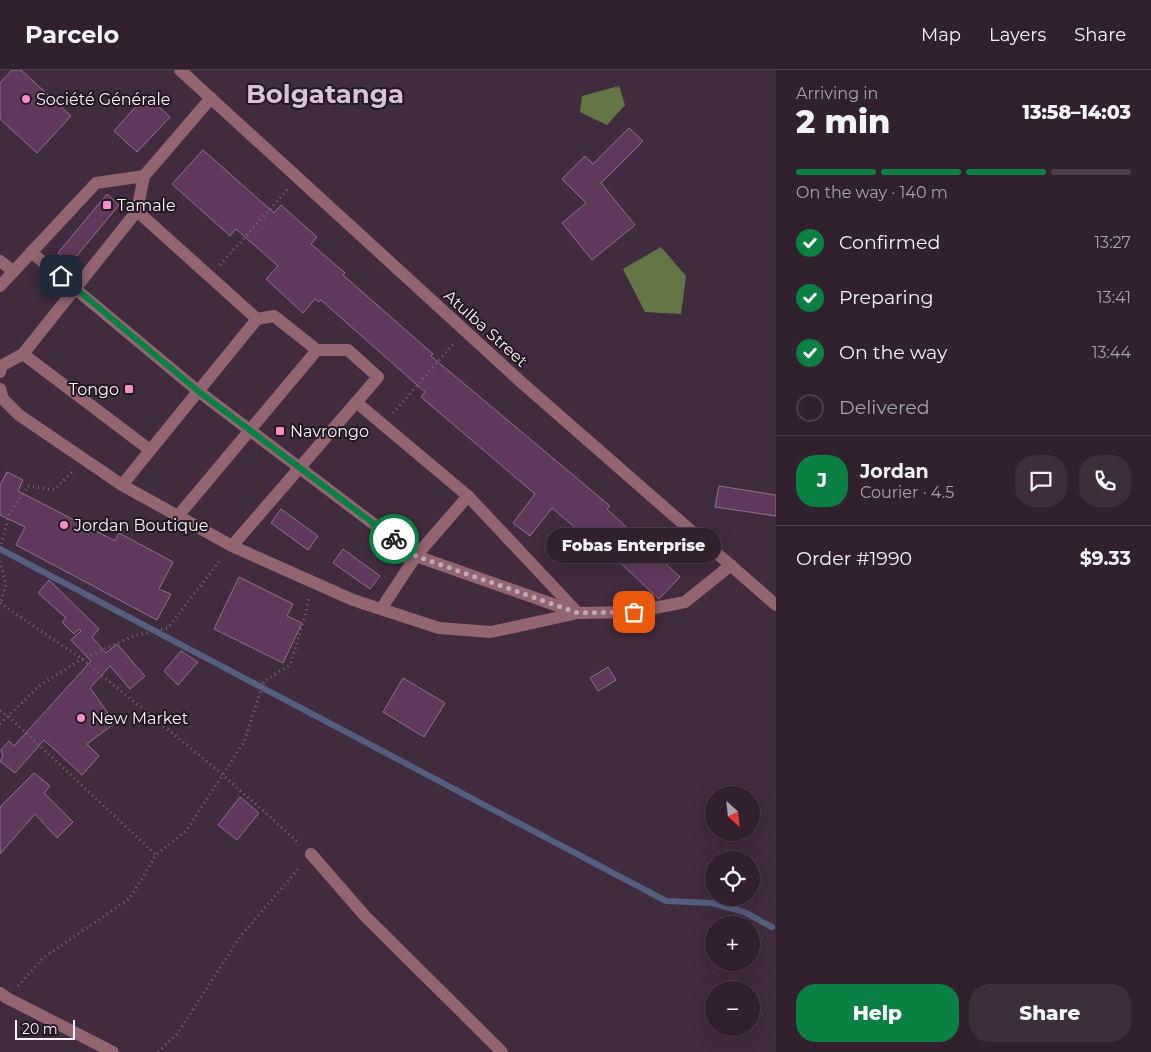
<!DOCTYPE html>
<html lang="en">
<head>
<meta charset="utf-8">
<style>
  :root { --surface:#31212f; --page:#3d2e3b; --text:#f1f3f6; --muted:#a8a3aa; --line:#4c3e4b; --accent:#0b8043 }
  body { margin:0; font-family:Montserrat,sans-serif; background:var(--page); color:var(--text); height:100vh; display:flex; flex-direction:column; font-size:19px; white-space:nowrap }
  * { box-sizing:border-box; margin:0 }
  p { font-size:16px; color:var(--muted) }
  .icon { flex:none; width:28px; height:28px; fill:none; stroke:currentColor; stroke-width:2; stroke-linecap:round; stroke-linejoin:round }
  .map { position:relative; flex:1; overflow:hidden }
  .drawer { display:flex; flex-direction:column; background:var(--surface); width:375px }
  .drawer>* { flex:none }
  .needle { width:32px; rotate:153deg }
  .buttons { position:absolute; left:705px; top:716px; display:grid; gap:10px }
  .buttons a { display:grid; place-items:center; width:55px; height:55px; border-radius:50%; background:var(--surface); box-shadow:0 5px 20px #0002,0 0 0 1px var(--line); font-size:25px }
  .scale { position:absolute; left:15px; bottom:12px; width:60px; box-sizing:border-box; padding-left:5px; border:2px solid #fef0fc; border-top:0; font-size:14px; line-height:18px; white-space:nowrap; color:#fef0fc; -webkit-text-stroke:4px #221821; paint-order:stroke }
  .pin { position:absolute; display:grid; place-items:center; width:42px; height:42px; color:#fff; margin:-21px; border-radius:10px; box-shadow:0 2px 8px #0006 }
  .courier { position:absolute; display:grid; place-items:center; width:50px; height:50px; margin:-25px; border:4px solid #0b8043; border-radius:50%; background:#fff; color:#222; box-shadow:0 1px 6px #0007 }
  .bubble { position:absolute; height:35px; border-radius:18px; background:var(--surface); box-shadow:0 5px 20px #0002,0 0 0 1px var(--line); font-size:16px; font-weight:800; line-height:35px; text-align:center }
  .head em { font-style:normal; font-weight:800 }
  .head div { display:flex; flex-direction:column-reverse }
  .head { display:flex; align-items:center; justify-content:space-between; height:85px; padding:0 20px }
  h1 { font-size:32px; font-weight:800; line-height:38px }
  .bar { display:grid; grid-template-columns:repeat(4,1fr); gap:8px 5px; align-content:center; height:60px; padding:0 20px }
  .bar i { height:6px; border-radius:4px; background:var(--line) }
  .bar .active { background:var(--accent) }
  .bar p { grid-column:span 4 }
  .line { display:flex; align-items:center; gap:12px; padding:0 20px; border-top:1px solid var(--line) }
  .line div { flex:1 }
  .round { display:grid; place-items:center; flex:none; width:52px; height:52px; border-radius:20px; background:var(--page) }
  ol { padding:0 20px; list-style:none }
  li { display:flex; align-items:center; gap:15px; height:55px }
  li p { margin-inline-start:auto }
  li .icon { padding:5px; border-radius:50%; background:var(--accent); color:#fff; stroke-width:4 }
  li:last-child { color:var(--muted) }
  li i { width:28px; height:28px; border:2px solid var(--line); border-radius:50% }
  .action { display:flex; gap:10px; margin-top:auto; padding:10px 20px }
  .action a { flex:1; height:58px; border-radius:20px; background:var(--accent); color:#fff; font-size:20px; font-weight:800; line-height:58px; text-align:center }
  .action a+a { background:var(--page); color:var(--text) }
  header { display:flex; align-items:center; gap:30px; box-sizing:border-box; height:70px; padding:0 25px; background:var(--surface); border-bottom:1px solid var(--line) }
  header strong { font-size:24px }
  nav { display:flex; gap:28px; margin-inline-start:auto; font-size:18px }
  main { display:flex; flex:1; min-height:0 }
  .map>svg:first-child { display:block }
</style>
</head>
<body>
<header>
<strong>Parcelo</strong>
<nav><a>Map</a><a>Layers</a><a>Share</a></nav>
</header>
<main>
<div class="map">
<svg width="776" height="982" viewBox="0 0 776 982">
  <rect width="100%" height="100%" fill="#412c3f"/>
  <g fill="#647646">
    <polygon points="619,16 625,35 607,55 580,42 582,26"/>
    <polygon points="661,177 686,206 681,244 645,242 623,199"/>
  </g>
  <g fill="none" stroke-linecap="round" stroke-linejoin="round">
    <polyline stroke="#555e7c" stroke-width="6" points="0,479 666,831 712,833 744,842 772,857"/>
  </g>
  <g fill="#5f395c" stroke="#8c748a">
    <polygon points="12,0 21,0 71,46 37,83 0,49 0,13"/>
    <polygon points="146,25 170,47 137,82 114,61"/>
    <polygon points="629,58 643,71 601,113 635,155 592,190 562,153 586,133 562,109 585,86 593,94"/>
    <polygon points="203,80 274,143 281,135 317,167 311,174 345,203 343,205 433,284 431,286 610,436 607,439 680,507 659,529 587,462 584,465 552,438 530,466 513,453 535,424 421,327 425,322 321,230 319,232 315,229 303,243 266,209 278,196 236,159 230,166 172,114"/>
    <polygon points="107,124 119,135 70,194 58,183"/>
    <polygon points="7,402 23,410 18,421 115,471 119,463 173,492 159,519 171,524 157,550 16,475 25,457 0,445 0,415"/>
    <polygon points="719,416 776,425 776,446 715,437"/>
    <polygon points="281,439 318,466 308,480 271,453"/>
    <polygon points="343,479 380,506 370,519 333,493"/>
    <polygon points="239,507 293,534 287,546 302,553 283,593 214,559"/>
    <polygon points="49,510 99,559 92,567 106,583 117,574 145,606 130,619 110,596 90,618 115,653 87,674 99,686 82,705 44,670 15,703 0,691 3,686 1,680 9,671 14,676 91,591 71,570 81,561 79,559 74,564 62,552 66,548 38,523"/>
    <polygon points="181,581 198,592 178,615 164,601"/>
    <polygon points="608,597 616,610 598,621 590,608"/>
    <polygon points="403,608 445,633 424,667 383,642"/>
    <polygon points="34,703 50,716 44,723 73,752 57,768 35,744 0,784 0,737"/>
    <polygon points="240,727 259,743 237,770 218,755"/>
  </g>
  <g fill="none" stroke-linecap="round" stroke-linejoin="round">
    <g stroke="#7a6778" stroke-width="3" stroke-dasharray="1 4" stroke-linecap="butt">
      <polyline points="220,195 288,119"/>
      <polyline points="393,343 455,272"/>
      <polyline points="0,479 9,445 28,416 54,420 74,400"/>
      <polyline points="0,491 6,515 0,534"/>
      <polyline points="0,533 82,589 222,704 300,774"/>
      <polyline points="0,641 8,646 156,785"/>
      <polyline points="0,654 39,616 82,589 134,566 168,558 221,489"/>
      <polyline points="18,916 43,888 130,828 156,785 186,761 244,672 264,611 290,595 305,546 309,526"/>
      <polyline points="158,982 177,964 240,867 300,797"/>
    </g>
    <g stroke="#926571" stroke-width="12">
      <polyline points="180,0 521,312 776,535"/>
      <polyline points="137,141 257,249"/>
      <polyline points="31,182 198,321 416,486 578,543"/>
      <polyline points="0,191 13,201"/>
      <polyline points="0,216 96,113 144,106"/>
      <polyline points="23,284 150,380"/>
      <polyline points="0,302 1,296 23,284 137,141 144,106 211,28"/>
      <polyline points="0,319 3,329 19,345 122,415 232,476 353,530 439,558 491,562 578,543 634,542 685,532 731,495"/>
      <polyline points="356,332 468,426 576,541"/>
      <polyline points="122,415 257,249 274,246 317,280 178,446"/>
      <polyline points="232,476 378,307 348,280 317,280"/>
      <polyline points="381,539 416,486 468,426"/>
      <polyline points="311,784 365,846 502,982"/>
      <polyline points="0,923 7,928 113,982"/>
    </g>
  </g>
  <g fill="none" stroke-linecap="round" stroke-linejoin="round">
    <polyline stroke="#bcabba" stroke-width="5" stroke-dasharray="0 9" points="394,469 416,486 578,543 634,542"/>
    <polyline stroke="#0b8043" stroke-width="6" points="61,206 198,321 394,469"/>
  </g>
  <g fill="#f98fc9" stroke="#221821" stroke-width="2">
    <circle cx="26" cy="29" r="5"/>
    <rect x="102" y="130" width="10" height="10" rx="2.5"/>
    <rect x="124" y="314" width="10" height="10" rx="2.5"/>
    <rect x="275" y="356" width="10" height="10" rx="2.5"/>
    <circle cx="64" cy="455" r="5"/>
    <circle cx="81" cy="648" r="5"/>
  </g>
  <g text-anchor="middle" stroke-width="4" stroke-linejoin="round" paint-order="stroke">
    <g font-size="16" fill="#fef0fc" stroke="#221821" text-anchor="start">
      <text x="36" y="35">Société Générale</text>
      <text x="117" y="141">Tamale</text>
      <text x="119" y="325" text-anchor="end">Tongo</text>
      <text x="290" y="367">Navrongo</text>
      <text x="74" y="461">Jordan Boutique</text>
      <text x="91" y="654">New Market</text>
    </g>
    <g font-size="16" fill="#fef0fc" stroke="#221821">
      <text transform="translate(486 258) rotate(42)" y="6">Atulba Street</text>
    </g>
    <g font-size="26" font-weight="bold" fill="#dbc0d9" stroke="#221821">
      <text x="325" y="33">Bolgatanga</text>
    </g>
  </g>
</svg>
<div class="buttons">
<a><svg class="needle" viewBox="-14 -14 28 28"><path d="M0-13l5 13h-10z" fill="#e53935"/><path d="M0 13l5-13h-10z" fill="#a8a3aa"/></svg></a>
<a><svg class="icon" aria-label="locate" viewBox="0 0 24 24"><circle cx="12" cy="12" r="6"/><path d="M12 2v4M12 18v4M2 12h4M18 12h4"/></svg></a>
<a>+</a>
<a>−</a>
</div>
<div class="scale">20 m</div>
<div class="pin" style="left:634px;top:542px;background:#ea580c"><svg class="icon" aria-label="bag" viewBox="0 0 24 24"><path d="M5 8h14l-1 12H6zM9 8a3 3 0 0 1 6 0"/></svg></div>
<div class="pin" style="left:61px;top:206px;background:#1f2937"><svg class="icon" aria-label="home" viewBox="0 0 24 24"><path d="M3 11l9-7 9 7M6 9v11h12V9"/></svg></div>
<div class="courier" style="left:394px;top:469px"><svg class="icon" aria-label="bike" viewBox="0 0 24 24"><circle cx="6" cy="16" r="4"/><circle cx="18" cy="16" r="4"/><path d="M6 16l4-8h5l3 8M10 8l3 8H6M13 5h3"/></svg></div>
<div class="bubble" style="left:546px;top:458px;width:175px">Fobas Enterprise</div>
</div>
<section class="drawer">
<div class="head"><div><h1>2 min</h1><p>Arriving in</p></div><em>13:58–14:03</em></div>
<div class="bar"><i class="active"></i><i class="active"></i><i class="active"></i><i></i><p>On the way · 140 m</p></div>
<ol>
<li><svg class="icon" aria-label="check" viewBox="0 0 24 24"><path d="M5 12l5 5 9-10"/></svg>Confirmed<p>13:27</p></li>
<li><svg class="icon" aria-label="check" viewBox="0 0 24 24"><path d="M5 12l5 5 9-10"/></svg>Preparing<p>13:41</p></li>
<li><svg class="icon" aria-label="check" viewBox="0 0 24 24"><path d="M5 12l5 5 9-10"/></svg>On the way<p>13:44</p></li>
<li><i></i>Delivered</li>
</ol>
<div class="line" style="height:90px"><b class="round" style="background:var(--accent);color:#fff">J</b><div><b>Jordan</b><p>Courier · 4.5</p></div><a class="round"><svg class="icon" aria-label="chat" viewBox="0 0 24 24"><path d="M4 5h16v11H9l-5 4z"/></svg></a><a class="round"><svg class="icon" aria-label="phone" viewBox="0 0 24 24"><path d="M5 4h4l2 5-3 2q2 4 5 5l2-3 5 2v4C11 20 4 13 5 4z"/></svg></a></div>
<div class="line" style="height:65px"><div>Order #1990</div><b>$9.33</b></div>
<div class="action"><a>Help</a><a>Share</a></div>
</section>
</main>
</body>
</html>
